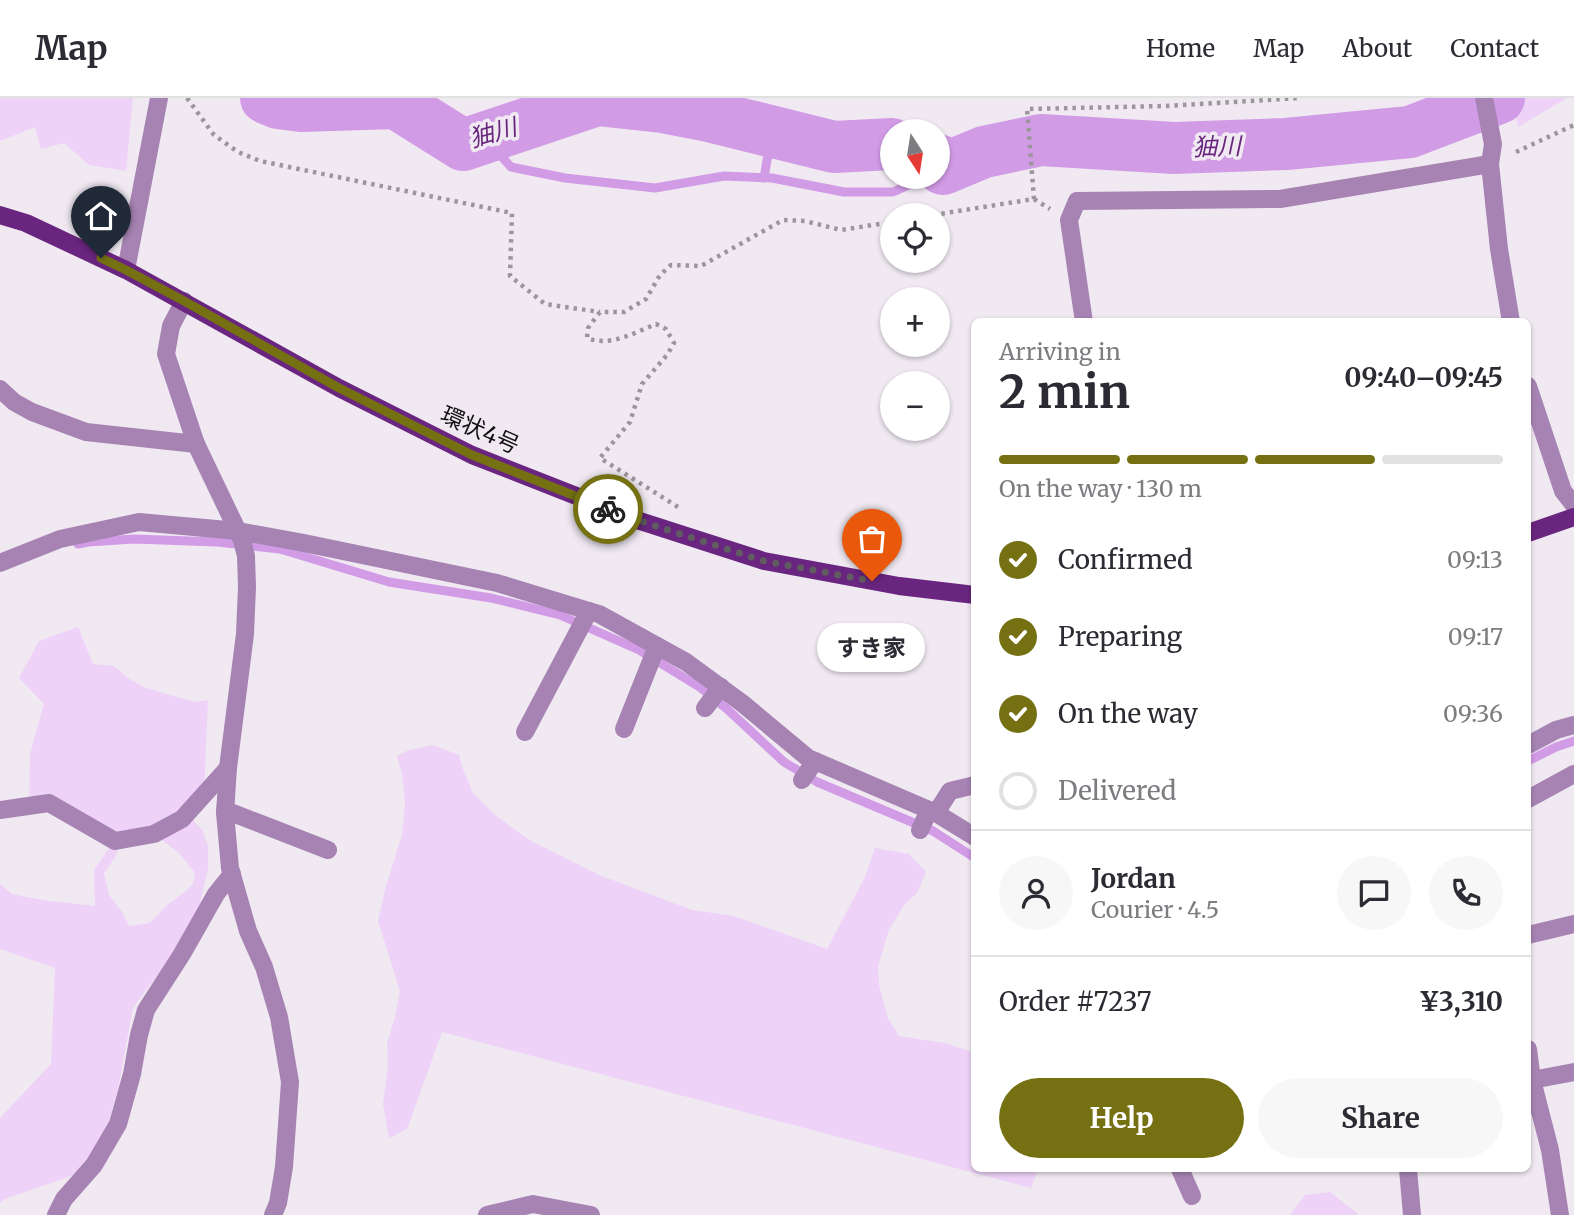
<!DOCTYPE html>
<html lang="en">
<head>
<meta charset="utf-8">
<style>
  :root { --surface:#fff; --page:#f7f7f7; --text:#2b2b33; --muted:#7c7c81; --line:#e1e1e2; --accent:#757113 }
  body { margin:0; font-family:Merriweather,"Noto Sans JP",serif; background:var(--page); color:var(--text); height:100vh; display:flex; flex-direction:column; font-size:26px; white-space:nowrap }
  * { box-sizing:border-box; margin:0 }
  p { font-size:23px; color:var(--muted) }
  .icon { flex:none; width:38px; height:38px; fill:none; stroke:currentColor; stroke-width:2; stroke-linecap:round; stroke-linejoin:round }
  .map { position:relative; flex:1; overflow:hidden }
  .details { position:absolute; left:971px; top:220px; width:560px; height:854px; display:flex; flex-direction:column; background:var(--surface); border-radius:10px; box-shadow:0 2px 5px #0004 }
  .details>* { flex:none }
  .needle { width:46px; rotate:168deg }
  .fabs { position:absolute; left:880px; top:21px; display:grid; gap:14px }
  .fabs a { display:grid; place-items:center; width:70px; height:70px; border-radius:50%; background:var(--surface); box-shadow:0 2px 5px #0004; font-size:35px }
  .pin { position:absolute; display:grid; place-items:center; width:60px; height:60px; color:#fff; margin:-72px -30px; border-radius:50% 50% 50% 0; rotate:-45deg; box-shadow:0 0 7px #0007 }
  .pin .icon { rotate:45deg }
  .courier { position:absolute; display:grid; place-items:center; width:70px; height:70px; margin:-35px; border:5px solid #757113; border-radius:50%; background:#fff; color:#222; box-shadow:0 2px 9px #0007 }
  .bubble { position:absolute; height:49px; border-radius:24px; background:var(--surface); box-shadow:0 2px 5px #0004; font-size:23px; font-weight:700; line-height:49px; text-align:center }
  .head em { font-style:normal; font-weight:700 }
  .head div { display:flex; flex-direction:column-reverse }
  .head { display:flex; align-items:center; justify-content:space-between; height:119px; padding:0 28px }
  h1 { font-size:46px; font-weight:700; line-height:52px }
  .bar { display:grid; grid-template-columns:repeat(4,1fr); gap:10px 7px; align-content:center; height:84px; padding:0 28px }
  .bar i { height:9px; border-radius:5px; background:var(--line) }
  .bar .current { background:var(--accent) }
  .bar p { grid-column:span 4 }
  .line { display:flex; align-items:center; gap:18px; padding:0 28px; border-top:2px solid var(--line) }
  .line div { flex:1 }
  .round { display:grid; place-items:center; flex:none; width:74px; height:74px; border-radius:37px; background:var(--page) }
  ol { padding:0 28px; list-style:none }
  li { display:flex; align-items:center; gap:21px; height:77px }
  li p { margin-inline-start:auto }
  li .icon { padding:7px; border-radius:50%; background:var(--accent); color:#fff; stroke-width:4 }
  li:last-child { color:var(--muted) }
  li i { width:38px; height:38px; border:4px solid var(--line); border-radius:50% }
  .cta { display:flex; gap:14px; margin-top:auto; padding:14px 28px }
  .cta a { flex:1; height:80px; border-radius:42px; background:var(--accent); color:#fff; font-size:28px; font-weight:700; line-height:80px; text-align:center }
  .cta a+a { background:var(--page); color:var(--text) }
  header { display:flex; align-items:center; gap:42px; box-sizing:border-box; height:98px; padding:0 35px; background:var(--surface); border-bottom:2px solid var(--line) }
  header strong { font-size:33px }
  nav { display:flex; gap:38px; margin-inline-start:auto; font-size:24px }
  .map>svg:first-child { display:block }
</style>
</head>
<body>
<header>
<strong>Map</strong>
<nav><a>Home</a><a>Map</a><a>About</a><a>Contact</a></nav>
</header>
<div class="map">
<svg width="1574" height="1117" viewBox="0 0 1574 1117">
  <rect width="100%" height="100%" fill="#f0e9f2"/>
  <g fill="#eed2f8" fill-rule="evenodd">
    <polygon points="0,0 133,0 126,73 89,67 64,45 41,51 35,29 0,43"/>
    <polygon points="1512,0 1567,0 1518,29"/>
    <path d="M 78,529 L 93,566 L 114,568 L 128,580 L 146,590 L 195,604 L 208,602 L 204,696 L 192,721 L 203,733 L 208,748 L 208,771 L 198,814 L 174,859 L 155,880 L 133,910 L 118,991 L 106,1033 L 77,1076 L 5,1101 L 0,1105 L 0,1020 L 51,966 L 55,870 L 0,851 L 0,786 L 12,796 L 42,802 L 95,808 L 94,772 L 114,743 L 49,705 L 29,708 L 30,656 L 44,606 L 19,580 L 39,543 ZM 154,736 L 179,755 L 195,775 L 193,786 L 185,794 L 168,806 L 150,825 L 129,828 L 122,814 L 109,797 L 104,775 L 115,759 L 122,742 Z"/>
    <polygon points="433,647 459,657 463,671 473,695 494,716 529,742 599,777 692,812 734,818 827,851 865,779 875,750 909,756 926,774 917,795 904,807 889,832 878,868 879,887 888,920 899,938 945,945 975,955 975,1071 1038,1071 1031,1090 442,934 407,1031 389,1040 383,1006 388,969 387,945 395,919 400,893 378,823 386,788 402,737 405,705 402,676 397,658 409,652"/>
    <polygon points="1330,1094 1359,1117 1290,1117 1305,1097"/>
  </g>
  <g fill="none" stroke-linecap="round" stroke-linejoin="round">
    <g stroke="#d29be6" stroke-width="9">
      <polyline points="484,39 511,69 565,80 655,90 724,78 772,80 844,94 893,94 927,79"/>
      <polyline points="938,74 943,71"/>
      <polyline points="764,80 772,33"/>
      <polyline points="78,446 88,444 134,441 217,444 280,451 389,484 491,500 560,517 639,552 701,590 727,611 784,664 817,684 933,733 975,760"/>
      <polyline points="1528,663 1556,649 1574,643"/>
    </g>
    <g stroke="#d29be6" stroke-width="52">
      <polyline points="266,0 278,5 301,8 396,5 463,47 597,2 662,9 709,18 834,49 892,46"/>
      <polyline points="938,62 943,64 943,71 984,54 1041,42 1174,50 1286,46 1410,34 1499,0"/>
    </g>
    <g stroke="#9b959c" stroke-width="4.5" stroke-dasharray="3.5 5" stroke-linecap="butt">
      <polyline points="187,0 214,37 238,54 260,63 512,115 510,178 545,206 600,214"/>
      <polyline points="1516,54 1574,27"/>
      <polyline points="1034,101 1050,111"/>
      <polyline points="933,117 1034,101 1027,11 1166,8 1299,0"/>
      <path d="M 678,409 L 600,360 L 630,324 L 642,286 L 667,257 L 674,245 L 666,231 L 656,226 C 634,235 610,249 587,240 L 588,230 L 600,214 L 624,214 L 646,201 L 660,177 L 671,167 L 701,168 L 783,122 L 805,123 L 841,132 L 892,124"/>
    </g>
    <g stroke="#a683b3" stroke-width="18">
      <polyline points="1484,0 1493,46 1490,66 1499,151 1511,224"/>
      <polyline points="126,172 159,0"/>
      <polyline points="184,203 171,228 166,256 196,346 242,442 246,458 247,489 245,536 228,670 225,715 230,770 248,833 264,869 279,919 290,984 284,1069 278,1105 273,1117"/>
      <polyline points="1084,224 1069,122 1077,103 1280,101 1490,66"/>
      <polyline points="1528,288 1563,393 1574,407"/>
      <polyline points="0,291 14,304 32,314 86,334 196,346"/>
      <polyline points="0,465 60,441 139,424 238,433 304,445 497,485 599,516 686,564 742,605 808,660 936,715 975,739"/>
      <polyline points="705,610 721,589"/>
      <polyline points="624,631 657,548"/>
      <polyline points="525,634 589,513"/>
      <polyline points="1528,647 1556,632 1574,627"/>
      <polyline points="802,682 815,663"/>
      <polyline points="1528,701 1574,676"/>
      <polyline points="0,712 49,705 115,743 154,736 182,721 228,670"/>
      <polyline points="225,712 328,752"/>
      <polyline points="936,715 950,693 975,687"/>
      <polyline points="920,732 929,712"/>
      <polyline points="1528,837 1574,826"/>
      <polyline points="1528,951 1532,982 1550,1052 1560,1117"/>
      <polyline points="1532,982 1574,974"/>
      <polyline points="1180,1071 1192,1098"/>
      <polyline points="1408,1071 1412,1117"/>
      <polyline points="56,1117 64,1101 94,1067 118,1026 132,976 139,937 146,912 182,856 216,796 232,776"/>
      <polyline points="487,1117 533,1106 591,1117"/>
    </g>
    <g stroke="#69257f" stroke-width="18">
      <polyline points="0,117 26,125 126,172 339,290 472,357 640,423 764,463 899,488 975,497"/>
      <polyline points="1528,435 1574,419"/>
    </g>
  </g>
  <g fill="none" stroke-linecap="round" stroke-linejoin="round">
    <polyline stroke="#605c61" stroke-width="7" stroke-dasharray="0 12.6" points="608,411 640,423 764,463 872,483"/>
    <polyline stroke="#757113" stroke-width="9" points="101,160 126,172 184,203 339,290 472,357 608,411"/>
  </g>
  <g text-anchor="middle" stroke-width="7" stroke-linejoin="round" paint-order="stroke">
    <g font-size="23" fill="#131013" stroke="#f0e9f2">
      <text transform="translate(480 332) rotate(24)" y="8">環状4号</text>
    </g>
    <g font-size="24" font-style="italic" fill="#67257d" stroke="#f0e9f2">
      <text transform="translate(493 35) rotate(-16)" y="8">㹨川</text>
      <text transform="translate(1217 49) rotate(-2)" y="8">㹨川</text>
    </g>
  </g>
</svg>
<div class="fabs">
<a><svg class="needle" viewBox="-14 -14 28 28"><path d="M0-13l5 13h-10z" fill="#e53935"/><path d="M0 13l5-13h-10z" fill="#7c7c81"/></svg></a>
<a><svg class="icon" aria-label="locate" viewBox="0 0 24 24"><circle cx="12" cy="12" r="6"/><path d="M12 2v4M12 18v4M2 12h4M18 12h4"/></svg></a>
<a>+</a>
<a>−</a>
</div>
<div class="pin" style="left:872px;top:483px;background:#ea580c"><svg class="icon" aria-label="bag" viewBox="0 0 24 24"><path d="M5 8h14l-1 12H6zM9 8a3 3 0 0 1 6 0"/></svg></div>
<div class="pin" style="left:101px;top:160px;background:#1f2937"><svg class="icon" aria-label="home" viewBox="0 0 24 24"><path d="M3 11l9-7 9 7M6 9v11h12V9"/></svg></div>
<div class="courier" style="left:608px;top:411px"><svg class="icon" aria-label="bike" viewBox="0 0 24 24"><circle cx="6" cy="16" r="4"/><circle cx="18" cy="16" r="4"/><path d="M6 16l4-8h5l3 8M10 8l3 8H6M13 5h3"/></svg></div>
<div class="bubble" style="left:817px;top:525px;width:108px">すき家</div>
<section class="details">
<div class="head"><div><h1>2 min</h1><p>Arriving in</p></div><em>09:40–09:45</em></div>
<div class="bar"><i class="current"></i><i class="current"></i><i class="current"></i><i></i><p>On the way · 130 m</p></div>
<ol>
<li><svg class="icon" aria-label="check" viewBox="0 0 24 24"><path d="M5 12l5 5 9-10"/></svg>Confirmed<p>09:13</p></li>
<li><svg class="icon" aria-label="check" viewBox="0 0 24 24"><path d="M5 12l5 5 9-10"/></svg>Preparing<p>09:17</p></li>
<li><svg class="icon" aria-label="check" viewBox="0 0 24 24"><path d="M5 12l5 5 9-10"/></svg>On the way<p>09:36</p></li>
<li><i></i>Delivered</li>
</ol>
<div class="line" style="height:126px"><a class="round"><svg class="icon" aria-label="person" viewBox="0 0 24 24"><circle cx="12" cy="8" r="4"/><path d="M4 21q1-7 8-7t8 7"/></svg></a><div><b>Jordan</b><p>Courier · 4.5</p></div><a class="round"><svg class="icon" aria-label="chat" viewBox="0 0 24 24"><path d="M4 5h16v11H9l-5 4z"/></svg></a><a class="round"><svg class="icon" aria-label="phone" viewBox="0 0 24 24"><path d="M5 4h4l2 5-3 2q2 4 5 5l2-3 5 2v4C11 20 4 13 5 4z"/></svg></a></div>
<div class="line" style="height:91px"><div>Order #7237</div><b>¥3,310</b></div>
<div class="cta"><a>Help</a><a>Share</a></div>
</section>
</div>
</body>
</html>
